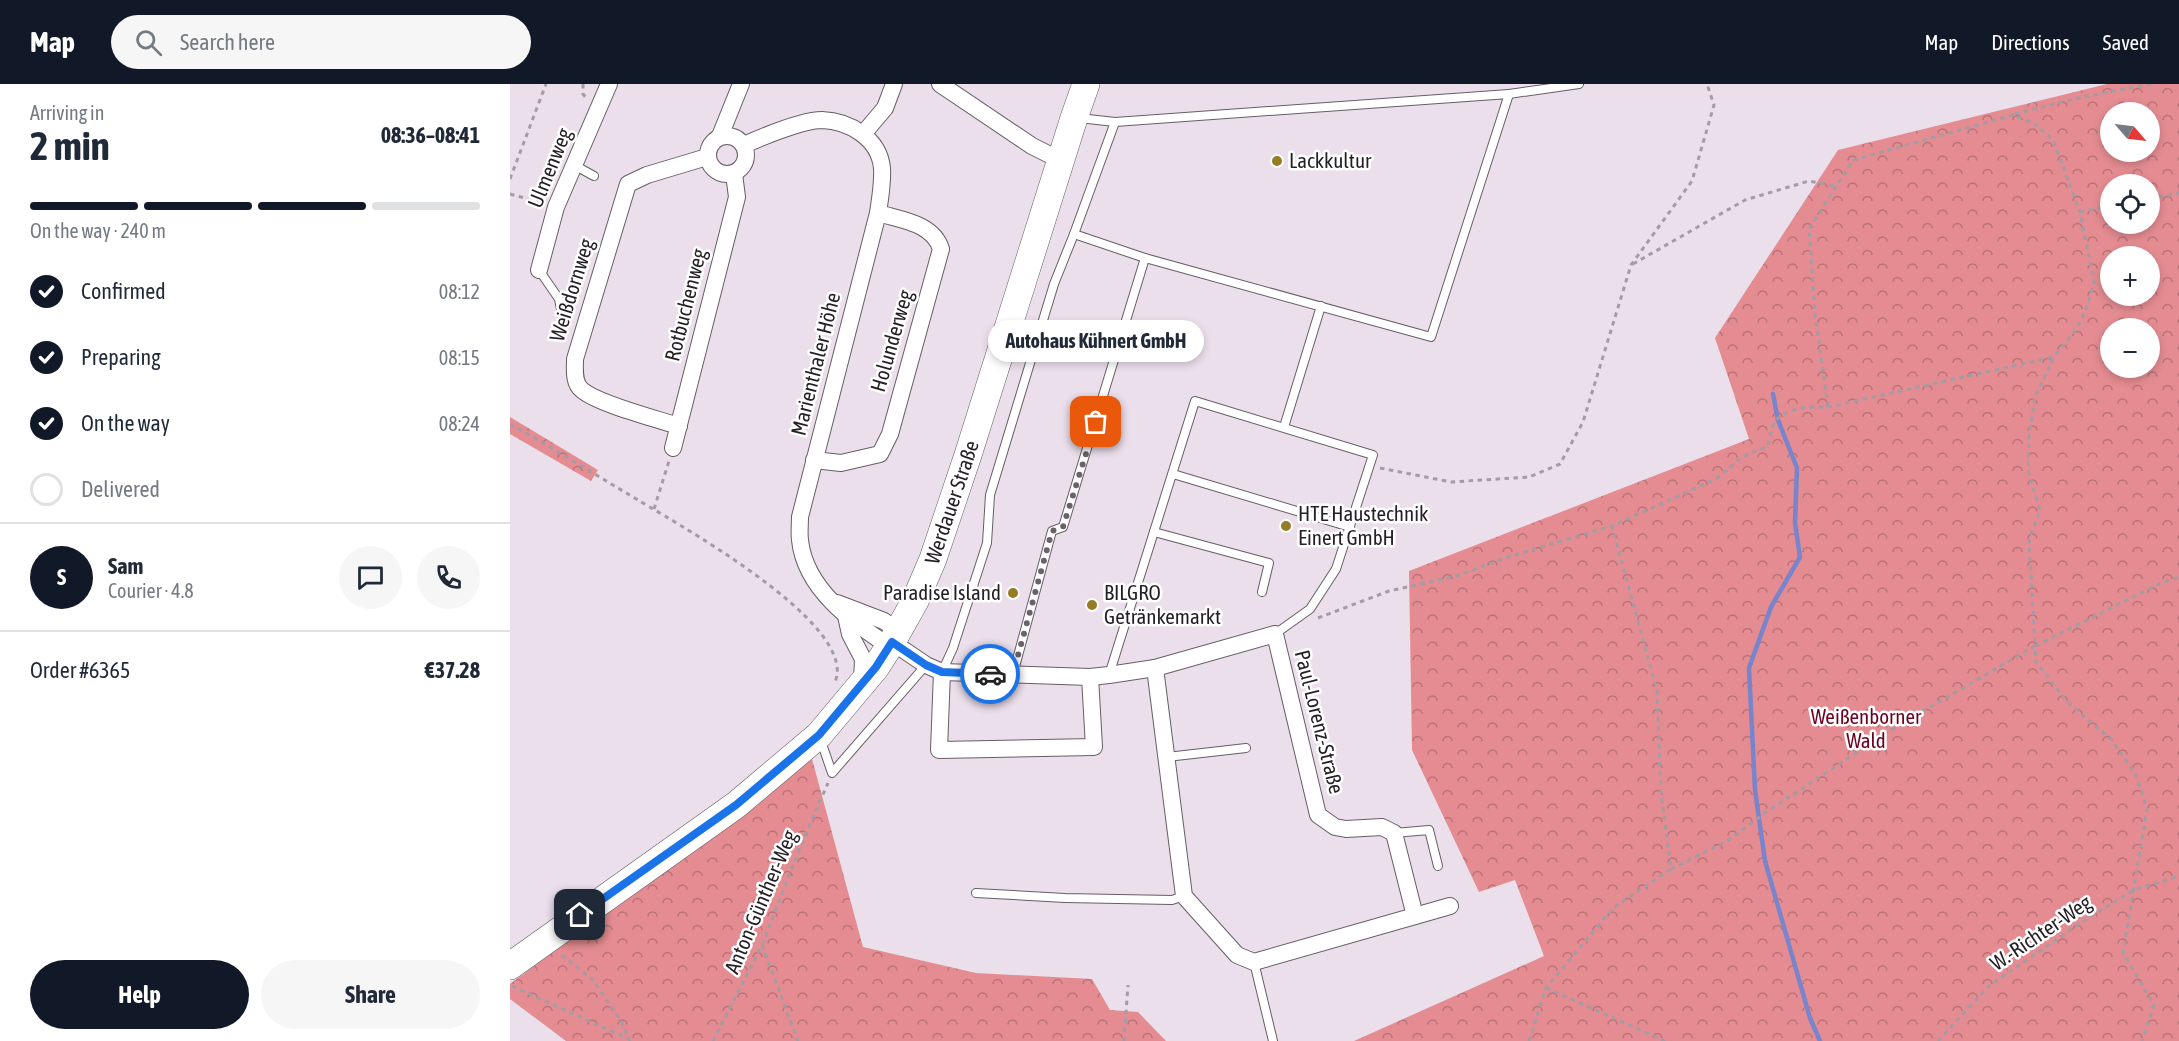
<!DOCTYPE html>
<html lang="en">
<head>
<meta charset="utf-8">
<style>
  :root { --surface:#fff; --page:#f6f6f7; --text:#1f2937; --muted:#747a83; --line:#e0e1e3; --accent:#111827 }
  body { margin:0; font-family:"Asap Condensed",sans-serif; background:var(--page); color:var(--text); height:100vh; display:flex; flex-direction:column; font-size:22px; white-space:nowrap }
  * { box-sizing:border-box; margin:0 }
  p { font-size:20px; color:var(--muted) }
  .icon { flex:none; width:33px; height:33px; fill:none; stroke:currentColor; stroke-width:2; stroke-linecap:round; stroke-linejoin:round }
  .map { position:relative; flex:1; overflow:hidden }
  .details { display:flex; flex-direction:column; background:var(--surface); width:510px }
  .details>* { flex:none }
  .needle { width:39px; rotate:118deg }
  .tools { position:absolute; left:1590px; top:18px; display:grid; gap:12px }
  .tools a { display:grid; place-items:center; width:60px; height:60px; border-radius:50%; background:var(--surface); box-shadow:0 3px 9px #0003; font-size:30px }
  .pin { position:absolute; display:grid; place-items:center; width:51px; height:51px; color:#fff; margin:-26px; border-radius:12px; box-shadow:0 3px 9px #0006 }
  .courier { position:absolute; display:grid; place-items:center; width:60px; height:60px; margin:-30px; border:4px solid #1a73e8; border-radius:50%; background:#fff; color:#222; box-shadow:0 2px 8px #0007 }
  .bubble { position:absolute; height:42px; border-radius:21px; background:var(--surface); box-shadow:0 3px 9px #0003; font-size:20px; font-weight:700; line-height:42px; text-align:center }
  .head em { font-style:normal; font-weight:700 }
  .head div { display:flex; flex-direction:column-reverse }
  .head { display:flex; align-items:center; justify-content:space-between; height:102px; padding:0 30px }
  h1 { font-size:39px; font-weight:700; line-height:45px }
  .bar { display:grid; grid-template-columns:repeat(4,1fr); gap:9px 6px; align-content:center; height:72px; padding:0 30px }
  .bar i { height:8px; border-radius:4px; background:var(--line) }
  .bar .current { background:var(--accent) }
  .bar p { grid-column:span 4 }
  .line { display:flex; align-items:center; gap:15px; padding:0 30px; border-top:2px solid var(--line) }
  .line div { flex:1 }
  .round { display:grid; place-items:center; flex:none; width:63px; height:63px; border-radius:32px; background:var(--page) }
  ol { padding:0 30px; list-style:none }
  li { display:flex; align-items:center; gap:18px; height:66px }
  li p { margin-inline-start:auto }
  li .icon { padding:6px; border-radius:50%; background:var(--accent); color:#fff; stroke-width:4 }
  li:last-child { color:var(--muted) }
  li i { width:33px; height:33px; border:3px solid var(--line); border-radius:50% }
  .action { display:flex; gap:12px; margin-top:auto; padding:12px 30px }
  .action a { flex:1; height:69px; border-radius:36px; background:var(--accent); color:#fff; font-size:24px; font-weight:700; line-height:69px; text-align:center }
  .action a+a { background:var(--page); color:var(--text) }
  header { display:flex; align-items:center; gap:36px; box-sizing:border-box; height:84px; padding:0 30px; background:var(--accent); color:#fff }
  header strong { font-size:28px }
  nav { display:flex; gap:33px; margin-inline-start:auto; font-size:21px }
  .search { width:420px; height:54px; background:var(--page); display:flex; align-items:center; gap:15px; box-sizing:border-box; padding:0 21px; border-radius:33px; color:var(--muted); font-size:22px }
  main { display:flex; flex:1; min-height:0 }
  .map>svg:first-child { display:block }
</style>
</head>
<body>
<header>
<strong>Map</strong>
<div class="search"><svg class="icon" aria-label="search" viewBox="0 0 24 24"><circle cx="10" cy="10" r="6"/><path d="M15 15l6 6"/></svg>Search here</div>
<nav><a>Map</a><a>Directions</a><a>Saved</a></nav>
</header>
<main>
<section class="details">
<div class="head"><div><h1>2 min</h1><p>Arriving in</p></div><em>08:36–08:41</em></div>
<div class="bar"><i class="current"></i><i class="current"></i><i class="current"></i><i></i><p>On the way · 240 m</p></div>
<ol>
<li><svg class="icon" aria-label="check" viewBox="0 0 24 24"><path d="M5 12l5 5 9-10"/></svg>Confirmed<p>08:12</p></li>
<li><svg class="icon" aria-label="check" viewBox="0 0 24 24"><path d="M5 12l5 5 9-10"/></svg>Preparing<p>08:15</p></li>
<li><svg class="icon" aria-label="check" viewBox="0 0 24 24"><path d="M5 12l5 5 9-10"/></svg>On the way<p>08:24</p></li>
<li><i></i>Delivered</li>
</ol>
<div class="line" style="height:108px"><b class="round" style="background:var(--accent);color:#fff">S</b><div><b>Sam</b><p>Courier · 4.8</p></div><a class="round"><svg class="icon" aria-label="chat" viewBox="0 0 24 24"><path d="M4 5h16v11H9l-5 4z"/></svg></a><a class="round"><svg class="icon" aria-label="phone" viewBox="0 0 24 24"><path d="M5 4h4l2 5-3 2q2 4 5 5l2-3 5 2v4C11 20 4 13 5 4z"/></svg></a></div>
<div class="line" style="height:78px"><div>Order #6365</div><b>€37.28</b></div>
<div class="action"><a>Help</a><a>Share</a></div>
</section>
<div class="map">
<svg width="1669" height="957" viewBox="0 0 1669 957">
  <defs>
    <pattern id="forest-crowns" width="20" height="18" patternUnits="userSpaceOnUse" patternTransform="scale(1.5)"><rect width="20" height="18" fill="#e48c91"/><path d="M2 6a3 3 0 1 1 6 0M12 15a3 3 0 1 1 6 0" fill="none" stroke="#b97276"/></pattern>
  </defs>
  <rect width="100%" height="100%" fill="#ebdfeb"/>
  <g fill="url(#forest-crowns)" fill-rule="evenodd">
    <path d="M 1597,0 L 1669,0 L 1669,957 L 844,957 L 1034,872 L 1005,796 L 969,808 L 902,666 L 899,487 L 1239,355 L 1205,254 L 1328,66 ZM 1640,28 L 1640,68 L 1600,68 L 1600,28 ZM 1640,100 L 1640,140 L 1600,140 L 1600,100 ZM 1600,172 L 1640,172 L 1640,212 L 1600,212 ZM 1600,244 L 1640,244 L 1640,284 L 1600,284 Z"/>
    <polygon points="0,333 88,386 81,397 0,350"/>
    <polygon points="302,675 353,863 466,889 582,895 600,926 628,928 656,957 56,957 0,915 0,900"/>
  </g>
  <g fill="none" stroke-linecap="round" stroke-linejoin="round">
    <polyline stroke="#7884cb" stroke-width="4.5" points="1263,310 1268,336 1287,384 1285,439 1290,473 1261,523 1239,584 1245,706 1255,777 1300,934 1310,957"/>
    <defs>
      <g id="lane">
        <polyline points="999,10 1069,0"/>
        <polyline points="64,81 84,92"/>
        <polyline points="564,150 635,174 921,253 999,10 605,38 569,34"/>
        <polyline points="29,186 49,215 53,235"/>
        <polyline points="774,343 811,222"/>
        <polyline points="663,390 840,443"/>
        <polyline points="644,448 759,479 752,508"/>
        <polyline points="432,588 443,564 477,459 480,411 544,200 564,150 605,38"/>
        <polyline points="503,590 542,447 553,443 635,174"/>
        <polyline points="599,591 685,317 863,371 826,485 800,525 765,550"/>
        <polyline points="310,654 322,689 416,581"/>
        <polyline points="657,673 736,664"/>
        <polyline points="884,749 919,746 928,782"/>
        <polyline points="466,809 555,814 662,816 674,812"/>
        <polyline points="744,878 763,957"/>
      </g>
      <g id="street">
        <polyline points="430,0 522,62 550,76"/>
        <polyline points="353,50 375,24 384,0"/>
        <circle cx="217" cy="71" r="19"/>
        <polyline points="210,52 231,0"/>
        <path d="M 234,61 C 252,53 293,36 312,36 C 339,37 369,54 372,84 C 373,99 370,115 368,129 L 290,433 C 290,441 289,449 290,456 C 295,505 342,538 379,562"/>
        <polyline points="29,186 46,123 99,0"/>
        <path d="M 169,342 C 147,335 88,320 72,306 C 63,299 65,285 65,275 L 118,100 L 137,91 L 197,73"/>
        <polyline points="163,364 227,113 224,90"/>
        <path d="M 304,376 L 331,379 L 370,370 L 380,350 L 431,165 C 423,139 391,136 368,129"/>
        <polyline points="327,519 374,537 388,547"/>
        <polyline points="336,532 340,550 353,575 352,599"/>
        <polyline points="382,558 416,581 432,588 580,593 599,591 645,584 765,550 808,731 825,743 836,745 872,743 884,749 905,832"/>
        <polyline points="645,584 674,812 727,871 744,878 940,822"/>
        <polyline points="432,588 429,666 584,663 580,593"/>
      </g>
      <g id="primary">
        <path id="s1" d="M 0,882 L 226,721 L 309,651 L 366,583 L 382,558 L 405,517 L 423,475 L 458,371 L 564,34 L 576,0"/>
      </g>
    </defs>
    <use href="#lane" stroke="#675d67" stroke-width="10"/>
    <use href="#street" stroke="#675d67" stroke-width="18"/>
    <use href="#primary" stroke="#675d67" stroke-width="28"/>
    <g stroke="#a49ba4" stroke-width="3" stroke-dasharray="4.5 4.5" stroke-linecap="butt">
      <polyline points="73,0 73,10 77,15"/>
      <polyline points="1505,30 1568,14 1641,0"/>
      <polyline points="0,95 36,0"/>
      <polyline points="0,110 33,119"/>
      <polyline points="1640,115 1669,109"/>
      <polyline points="1570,128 1600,122"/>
      <polyline points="1123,180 1235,116 1299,97 1326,102"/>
      <polyline points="1318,323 1305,230 1299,145 1343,76 1503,31 1524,39 1543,56 1570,128 1584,198 1578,220 1568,243 1544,273 1525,313 1519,353 1518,386 1530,427 1519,455 1525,562 1651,499 1669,493"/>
      <path d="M 0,340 C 40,362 79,387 118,410 C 160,436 350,539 325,598"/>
      <polyline points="870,384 941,398 1019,393 1050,380 1073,338 1121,181 1182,97 1204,21 1197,0"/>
      <polyline points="144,425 159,377"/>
      <path d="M 808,534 L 879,507 L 946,492 L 998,473 L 1102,442 L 1206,395 L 1232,373 L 1258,362 C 1260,356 1261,344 1264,339 C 1276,322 1301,323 1318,323 L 1544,273"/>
      <polyline points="1161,785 1217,757 1255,729 1379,647 1525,562 1526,578 1557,618 1601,655 1626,691 1637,725 1613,869 1644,921 1632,957"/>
      <polyline points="252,861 288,957"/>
      <polyline points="52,871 83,896 111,937 120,957"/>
      <polyline points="2,902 119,955"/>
      <polyline points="1036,904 1155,957"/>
      <polyline points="203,957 252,861 293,756 318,699"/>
      <polyline points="614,957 618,901"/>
      <polyline points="1019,957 1036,904 1103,824 1161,785 1151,709 1147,607 1102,442"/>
      <polyline points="1428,957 1479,902 1575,836 1624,806 1669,792"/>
    </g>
    <use href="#lane" stroke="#fff" stroke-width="8"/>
    <use href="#street" stroke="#fff" stroke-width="16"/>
    <use href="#primary" stroke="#fff" stroke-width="27"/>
  </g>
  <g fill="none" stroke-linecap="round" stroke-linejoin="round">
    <polyline stroke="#6a626a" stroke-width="6" stroke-dasharray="0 10.8" points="480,590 503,590 542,447 553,443 586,338"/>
    <polyline stroke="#1a73e8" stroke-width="8" points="70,831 226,721 309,651 366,583 382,558 416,581 432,588 480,590"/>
  </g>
  <g fill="#967c24" stroke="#fff" stroke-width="2">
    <circle cx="767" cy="77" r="6"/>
    <circle cx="776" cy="442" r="6"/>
    <circle cx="503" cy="509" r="6"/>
    <circle cx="582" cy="521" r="6"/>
  </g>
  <g text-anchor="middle" stroke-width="5" stroke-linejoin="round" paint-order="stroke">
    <g font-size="21" fill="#241f24" stroke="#fff" text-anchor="start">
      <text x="779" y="84">Lackkultur</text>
      <text x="788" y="437">HTE Haustechnik<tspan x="788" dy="24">Einert GmbH</tspan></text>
      <text x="491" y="516" text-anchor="end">Paradise Island</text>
      <text x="594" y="516">BILGRO<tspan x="594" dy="24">Getränkemarkt</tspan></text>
    </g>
    <g font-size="21" fill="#241f24" stroke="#fff">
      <text transform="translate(40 84) rotate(-68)" y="7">Ulmenweg</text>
      <text transform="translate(62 206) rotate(-73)" y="7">Weißdornweg</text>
      <text transform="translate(176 221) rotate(-76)" y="7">Rotbuchenweg</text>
      <text transform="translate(382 257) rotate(-74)" y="7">Holunderweg</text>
      <text transform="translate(306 280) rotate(-76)" y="7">Marienthaler Höhe</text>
      <text dy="7" stroke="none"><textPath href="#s1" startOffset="657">Werdauer Straße</textPath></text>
      <text transform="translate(809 638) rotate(76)" y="7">Paul-Lorenz-Straße</text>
      <text transform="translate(251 818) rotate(-67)" y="7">Anton-Günther-Weg</text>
      <text transform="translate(1531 849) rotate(-34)" y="7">W.-Richter-Weg</text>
    </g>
    <g font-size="21" fill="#6e001e" stroke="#fff">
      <text x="1356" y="640">Weißenborner<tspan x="1356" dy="24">Wald</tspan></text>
    </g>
  </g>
</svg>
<div class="tools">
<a><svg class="needle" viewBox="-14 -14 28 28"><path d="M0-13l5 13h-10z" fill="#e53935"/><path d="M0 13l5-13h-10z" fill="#747a83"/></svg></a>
<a><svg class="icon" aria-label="locate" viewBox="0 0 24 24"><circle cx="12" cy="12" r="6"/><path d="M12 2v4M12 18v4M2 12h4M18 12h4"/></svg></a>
<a>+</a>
<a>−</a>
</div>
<div class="pin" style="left:586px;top:338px;background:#ea580c"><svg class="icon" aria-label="bag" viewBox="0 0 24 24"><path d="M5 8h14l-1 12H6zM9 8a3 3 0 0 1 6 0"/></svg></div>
<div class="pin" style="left:70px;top:831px;background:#1f2937"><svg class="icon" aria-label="home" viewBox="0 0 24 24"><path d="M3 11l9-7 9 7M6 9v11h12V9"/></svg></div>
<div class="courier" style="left:480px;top:590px"><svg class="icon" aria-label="car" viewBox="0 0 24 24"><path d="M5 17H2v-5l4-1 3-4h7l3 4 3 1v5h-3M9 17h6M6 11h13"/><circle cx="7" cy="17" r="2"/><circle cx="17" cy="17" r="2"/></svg></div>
<div class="bubble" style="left:478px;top:236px;width:216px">Autohaus Kühnert GmbH</div>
</div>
</main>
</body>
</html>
